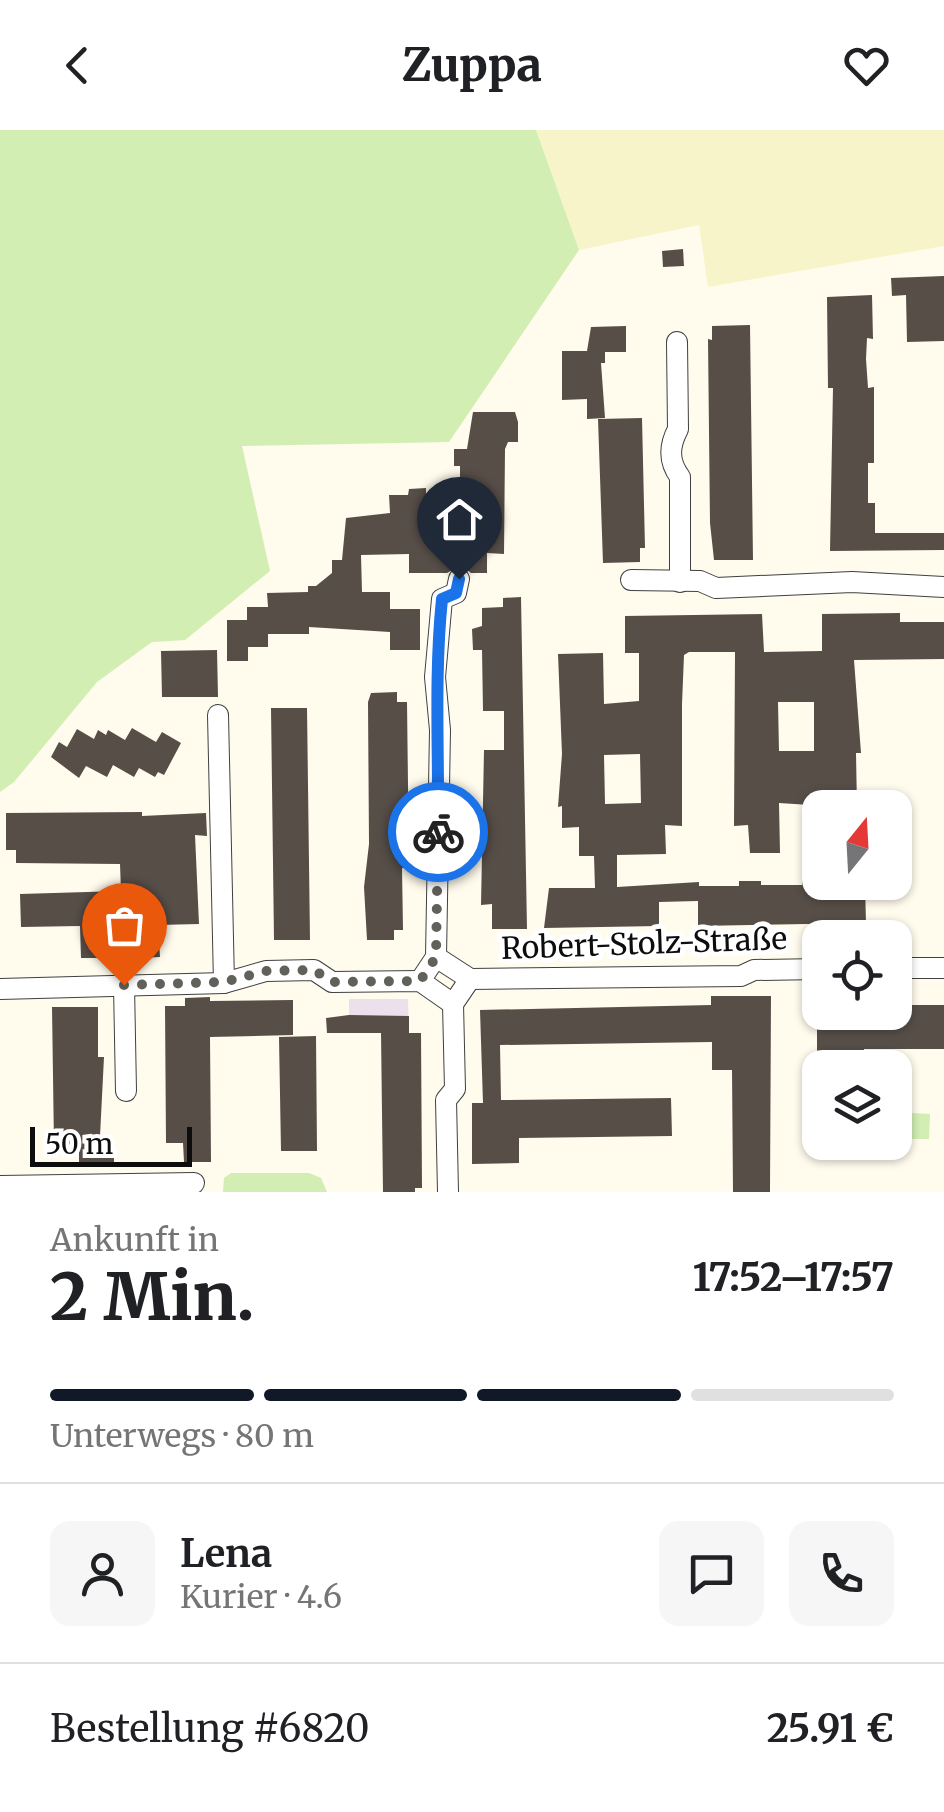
<!DOCTYPE html>
<html lang="de">
<head>
<meta charset="utf-8">
<style>
  :root { --surface:#fff; --page:#f6f6f6; --text:#202124; --muted:#757577; --line:#e0e0e0; --accent:#111827 }
  body { margin:0; font-family:Merriweather,serif; background:var(--page); color:var(--text); height:100vh; display:flex; flex-direction:column; font-size:38px; white-space:nowrap }
  * { box-sizing:border-box; margin:0 }
  p { font-size:32px; color:var(--muted) }
  .icon { flex:none; width:55px; height:55px; fill:none; stroke:currentColor; stroke-width:2; stroke-linecap:round; stroke-linejoin:round }
  .map { position:relative; height:1062px; overflow:hidden }
  .panel { display:flex; flex-direction:column; background:var(--surface); flex:1 }
  .panel>* { flex:none }
  .needle { width:65px; rotate:18deg }
  .tools { position:absolute; left:802px; top:660px; display:grid; gap:20px }
  .tools a { display:grid; place-items:center; width:110px; height:110px; border-radius:20px; background:var(--surface); box-shadow:0 2px 8px #0004; font-size:50px }
  .scale { position:absolute; left:30px; bottom:25px; width:162px; box-sizing:border-box; padding-left:10px; border:5px solid #0d0d0d; border-top:0; font-size:28px; line-height:35px; white-space:nowrap; color:#0d0d0d; -webkit-text-stroke:8px #fff; paint-order:stroke }
  .pin { position:absolute; display:grid; place-items:center; width:85px; height:85px; color:#fff; margin:-102px -42px; border-radius:50% 50% 50% 0; rotate:-45deg; box-shadow:0 0 10px #0007 }
  .pin .icon { rotate:45deg }
  .courier { position:absolute; display:grid; place-items:center; width:100px; height:100px; margin:-50px; border:8px solid #1a73e8; border-radius:50%; background:#fff; color:#222; box-shadow:0 2px 12px #0007 }
  .headline em { font-style:normal; font-weight:800 }
  .headline div { display:flex; flex-direction:column-reverse }
  .headline { display:flex; align-items:center; justify-content:space-between; height:170px; padding:0 50px }
  h1 { font-size:65px; font-weight:800; line-height:75px }
  .bar { display:grid; grid-template-columns:repeat(4,1fr); gap:15px 10px; align-content:center; height:120px; padding:0 50px }
  .bar i { height:12px; border-radius:8px; background:var(--line) }
  .bar .on { background:var(--accent) }
  .bar p { grid-column:span 4 }
  .line { display:flex; align-items:center; gap:25px; padding:0 50px; border-top:2px solid var(--line) }
  .line div { flex:1 }
  .round { display:grid; place-items:center; flex:none; width:105px; height:105px; border-radius:20px; background:var(--page) }
  header { display:flex; justify-content:space-between; align-items:center; height:130px; padding:0 50px; background:var(--surface); font-size:45px; font-weight:800 }
  .map>svg:first-child { display:block }
</style>
</head>
<body>
<header><svg class="icon" aria-label="back" viewBox="0 0 24 24"><path d="M15 5l-7 7 7 7"/></svg>Zuppa<svg class="icon" aria-label="heart" viewBox="0 0 24 24"><path d="M12 20l-8-8c-3-5 5-10 8-4 3-6 11-1 8 4z"/></svg></header>
<div class="map">
<svg width="944" height="1062" viewBox="0 0 944 1062">
  <rect width="100%" height="100%" fill="#fffbed"/>
  <polygon fill="#ece0ed" points="349,869 408,869 409,903 349,903"/>
  <polygon fill="#f8f4ca" points="536,0 944,0 944,116 708,157 699,95 579,120"/>
  <g fill="#d2eeb3">
    <polygon points="0,0 536,0 579,120 449,312 242,316 270,441 185,510 152,512 97,552 14,652 0,662"/>
    <polygon points="895,982 930,984 929,1009 895,1009"/>
    <polygon points="231,1043 309,1043 321,1048 327,1062 223,1062 224,1048"/>
  </g>
  <g fill="#574e48" fill-rule="evenodd">
    <polygon points="683,119 684,136 663,137 662,121"/>
    <polygon points="944,146 944,211 907,212 906,165 892,166 891,148"/>
    <polygon points="872,165 873,209 867,208 866,229 868,258 874,257 874,333 868,333 868,373 875,373 875,403 944,403 944,420 830,421 833,258 828,258 827,167"/>
    <polygon points="750,195 753,430 714,430 710,393 708,209 712,210 712,196"/>
    <polygon points="626,196 626,222 605,222 605,233 601,233 605,288 587,289 587,269 562,270 562,221 587,221 591,197"/>
    <polygon points="473,282 515,282 518,292 518,312 508,312 505,319 504,424 487,423 487,443 471,443 461,435 447,443 409,443 409,424 361,425 362,462 390,462 390,479 420,479 420,520 390,520 390,502 309,497 309,504 268,504 268,517 248,517 248,531 227,531 227,490 247,490 247,477 268,477 267,463 308,462 308,456 316,456 332,443 332,430 342,430 346,388 390,383 389,365 408,365 409,359 426,358 426,375 460,374 460,336 454,336 454,319 467,319"/>
    <polygon points="642,288 645,418 640,418 640,432 603,433 598,289"/>
    <polygon points="521,467 527,799 492,799 492,774 481,775 484,620 504,620 504,581 483,581 482,520 473,520 472,499 482,496 482,478 503,477 503,468"/>
    <path d="M 900,483 L 900,492 L 944,492 L 944,529 L 854,530 L 861,623 L 856,623 L 857,678 L 779,673 L 780,723 L 750,723 L 748,695 L 734,696 L 735,522 L 689,522 L 684,525 L 682,574 L 682,696 L 665,695 L 666,724 L 617,725 L 617,757 L 699,752 L 699,756 L 739,756 L 739,751 L 761,751 L 761,755 L 802,755 L 802,750 L 820,750 L 823,755 L 865,754 L 866,793 L 698,796 L 698,771 L 659,772 L 659,796 L 544,798 L 549,758 L 595,758 L 594,726 L 579,726 L 579,697 L 562,698 L 562,676 L 558,677 L 562,624 L 558,524 L 603,523 L 604,574 L 639,571 L 639,523 L 625,523 L 625,486 L 762,484 L 764,522 L 822,521 L 822,484 ZM 778,572 L 814,572 L 814,621 L 779,621 ZM 640,624 L 641,673 L 605,674 L 604,625 Z"/>
    <polygon points="217,520 218,567 162,567 161,521"/>
    <polygon points="397,562 397,572 407,572 409,738 402,738 403,800 394,800 394,810 367,810 364,757 369,714 368,572 371,563"/>
    <polygon points="271,578 307,578 310,810 274,810"/>
    <polygon points="132,598 156,612 162,602 181,613 164,645 158,642 155,647 139,638 134,647 113,635 107,647 86,636 79,648 51,627 59,612 67,617 77,599 94,609 98,600 106,605 108,600 125,610"/>
    <polygon points="142,682 142,686 206,683 207,706 195,705 199,794 158,795 160,827 139,828 138,794 100,795 100,828 81,828 80,796 21,797 20,764 121,761 120,734 16,733 16,720 6,720 6,683"/>
    <polygon points="711,866 771,866 770,1062 733,1062 732,940 712,940 712,912 500,915 501,970 671,968 672,1006 519,1008 519,1033 472,1034 472,973 483,973 480,880 711,875"/>
    <polygon points="210,867 210,871 293,870 293,905 210,907 211,1032 184,1032 183,1013 166,1013 165,876 185,876 185,868"/>
    <polygon points="895,875 944,875 944,919 864,919 864,938 817,938 817,893 831,893 831,882 895,882"/>
    <polygon points="52,877 98,877 98,927 104,927 100,1006 104,1006 104,1017 114,1017 114,1033 79,1034 79,1014 54,1015"/>
    <polygon points="349,885 409,886 409,903 421,903 422,1058 415,1058 415,1062 383,1062 381,903 327,903 326,888"/>
    <polygon points="316,906 317,1021 281,1021 279,907"/>
  </g>
  <g fill="none" stroke-linecap="round" stroke-linejoin="round">
    <defs>
      <g id="minor">
        <path d="M 677,212 L 678,299 C 669,316 668,331 680,347 L 680,452"/>
        <polyline points="631,450 700,451 716,458 852,452 944,457"/>
        <polyline points="218,585 224,853"/>
        <polyline points="436,827 440,600 435,547 442,469 456,463 459,449"/>
        <polyline points="895,838 944,838"/>
        <polyline points="420,851 436,827 470,849 741,846 754,840 820,839"/>
        <polyline points="124,855 126,961"/>
        <polyline points="0,859 224,853 266,841 314,840 332,852 420,851 453,874 470,849"/>
        <polyline points="0,1056 194,1053"/>
        <polyline points="448,1062 446,970 455,959 453,874"/>
      </g>
    </defs>
    <use href="#minor" stroke="#404040" stroke-width="22"/>
    <use href="#minor" stroke="#fff" stroke-width="20"/>
  </g>
  <g fill="none" stroke-linecap="round" stroke-linejoin="round">
    <polyline stroke="#62605b" stroke-width="10" stroke-dasharray="0 18" points="124,855 224,852 266,841 314,840 332,852 420,851 436,827 438,702"/>
    <path stroke="#1a73e8" stroke-width="12" d="M 438,702 C 439,624 434,547 442,469 L 456,463 L 459,449"/>
  </g>
  <g text-anchor="middle" stroke-width="10" stroke-linejoin="round" paint-order="stroke">
    <g font-size="30" fill="#0d0d0d" stroke="#fff">
      <text transform="translate(644 814) rotate(-2)" y="10">Robert-Stolz-Straße</text>
    </g>
  </g>
</svg>
<div class="tools">
<a><svg class="needle" viewBox="-14 -14 28 28"><path d="M0-13l5 13h-10z" fill="#e53935"/><path d="M0 13l5-13h-10z" fill="#757577"/></svg></a>
<a><svg class="icon" aria-label="locate" viewBox="0 0 24 24"><circle cx="12" cy="12" r="6"/><path d="M12 2v4M12 18v4M2 12h4M18 12h4"/></svg></a>
<a><svg class="icon" aria-label="layers" viewBox="0 0 24 24"><path d="M12 4l9 5-9 5-9-5zM3 14l9 5 9-5"/></svg></a>
</div>
<div class="scale">50 m</div>
<div class="pin" style="left:124px;top:855px;background:#ea580c"><svg class="icon" aria-label="bag" viewBox="0 0 24 24"><path d="M5 8h14l-1 12H6zM9 8a3 3 0 0 1 6 0"/></svg></div>
<div class="pin" style="left:459px;top:449px;background:#1f2937"><svg class="icon" aria-label="home" viewBox="0 0 24 24"><path d="M3 11l9-7 9 7M6 9v11h12V9"/></svg></div>
<div class="courier" style="left:438px;top:702px"><svg class="icon" aria-label="bike" viewBox="0 0 24 24"><circle cx="6" cy="16" r="4"/><circle cx="18" cy="16" r="4"/><path d="M6 16l4-8h5l3 8M10 8l3 8H6M13 5h3"/></svg></div>
</div>
<section class="panel">
<div class="headline"><div><h1>2 Min.</h1><p>Ankunft in</p></div><em>17:52–17:57</em></div>
<div class="bar"><i class="on"></i><i class="on"></i><i class="on"></i><i></i><p>Unterwegs · 80 m</p></div>
<div class="line" style="height:180px"><a class="round"><svg class="icon" aria-label="person" viewBox="0 0 24 24"><circle cx="12" cy="8" r="4"/><path d="M4 21q1-7 8-7t8 7"/></svg></a><div><b>Lena</b><p>Kurier · 4.6</p></div><a class="round"><svg class="icon" aria-label="chat" viewBox="0 0 24 24"><path d="M4 5h16v11H9l-5 4z"/></svg></a><a class="round"><svg class="icon" aria-label="phone" viewBox="0 0 24 24"><path d="M5 4h4l2 5-3 2q2 4 5 5l2-3 5 2v4C11 20 4 13 5 4z"/></svg></a></div>
<div class="line" style="height:130px"><div>Bestellung #6820</div><b>25.91 €</b></div>
</section>
</body>
</html>
